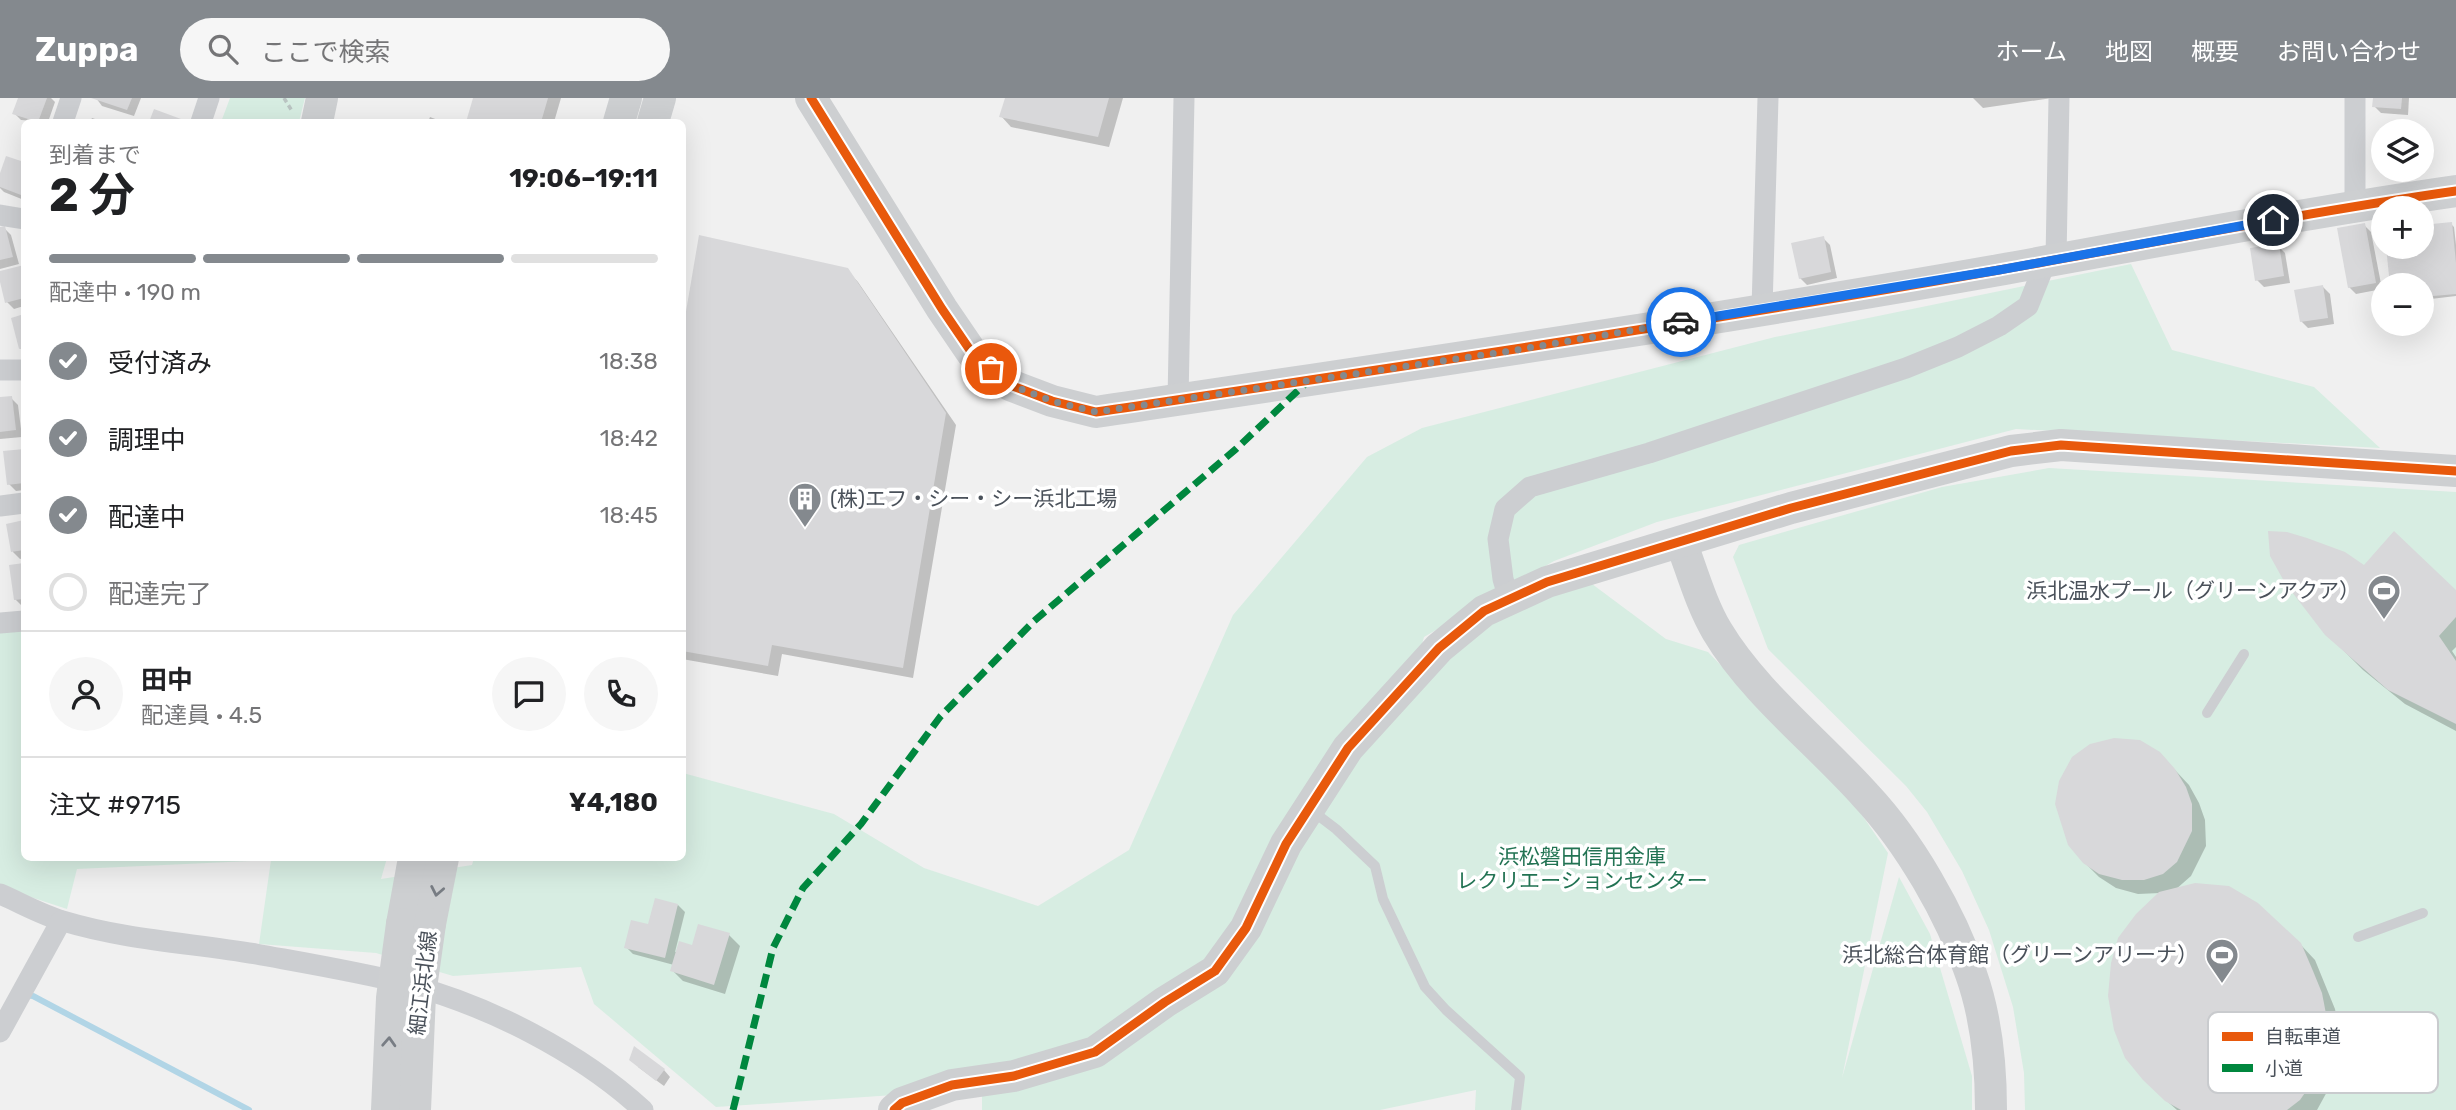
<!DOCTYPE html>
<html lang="ja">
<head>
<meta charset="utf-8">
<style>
  :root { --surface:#fff; --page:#f6f6f6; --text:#202124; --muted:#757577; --line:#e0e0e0; --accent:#84898e }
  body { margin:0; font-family:Rubik,"Noto Sans JP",sans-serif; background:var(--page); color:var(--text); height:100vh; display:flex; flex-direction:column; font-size:26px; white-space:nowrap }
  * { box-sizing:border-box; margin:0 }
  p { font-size:23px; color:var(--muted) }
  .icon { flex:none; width:38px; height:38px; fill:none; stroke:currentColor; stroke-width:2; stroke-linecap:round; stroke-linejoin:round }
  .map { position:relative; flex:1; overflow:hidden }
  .drawer { position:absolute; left:21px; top:21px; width:665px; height:742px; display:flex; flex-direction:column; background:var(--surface); border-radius:10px; box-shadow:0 7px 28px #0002 }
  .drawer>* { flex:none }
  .fabs { position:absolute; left:2371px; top:21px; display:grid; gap:14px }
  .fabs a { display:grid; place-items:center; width:63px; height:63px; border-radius:50%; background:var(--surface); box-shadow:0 7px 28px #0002; font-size:35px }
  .pin { position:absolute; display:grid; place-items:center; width:60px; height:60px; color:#fff; margin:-30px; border:4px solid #fff; border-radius:50%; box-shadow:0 2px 7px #0007 }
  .courier { position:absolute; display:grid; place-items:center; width:70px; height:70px; margin:-35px; border:5px solid #1a73e8; border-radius:50%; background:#fff; color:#222; box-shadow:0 2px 9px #0007 }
  .summary em { font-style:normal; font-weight:700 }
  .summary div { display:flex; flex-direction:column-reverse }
  .summary { display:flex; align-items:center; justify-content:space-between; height:119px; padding:0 28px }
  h1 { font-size:46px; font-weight:700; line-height:52px }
  .bar { display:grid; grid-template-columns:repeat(4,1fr); gap:10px 7px; align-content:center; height:84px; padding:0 28px }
  .bar i { height:9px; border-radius:5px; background:var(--line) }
  .bar .selected { background:var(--accent) }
  .bar p { grid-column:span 4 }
  .line { display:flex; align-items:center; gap:18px; padding:0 28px; border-top:2px solid var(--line) }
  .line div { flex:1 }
  .round { display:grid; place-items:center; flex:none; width:74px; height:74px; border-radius:37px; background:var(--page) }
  ol { padding:0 28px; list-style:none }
  li { display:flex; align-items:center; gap:21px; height:77px }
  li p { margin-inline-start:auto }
  li .icon { padding:7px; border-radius:50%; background:var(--accent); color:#fff; stroke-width:4 }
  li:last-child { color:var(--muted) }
  li i { width:38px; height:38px; border:4px solid var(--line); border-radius:50% }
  header { display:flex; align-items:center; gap:42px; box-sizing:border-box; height:98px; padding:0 35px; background:var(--accent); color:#fff }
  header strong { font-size:33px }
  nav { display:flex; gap:38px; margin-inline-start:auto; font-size:24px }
  .search { width:490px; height:63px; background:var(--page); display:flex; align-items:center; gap:18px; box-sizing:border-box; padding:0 24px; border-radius:38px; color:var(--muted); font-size:26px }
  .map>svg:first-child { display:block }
</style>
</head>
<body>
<header>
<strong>Zuppa</strong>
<div class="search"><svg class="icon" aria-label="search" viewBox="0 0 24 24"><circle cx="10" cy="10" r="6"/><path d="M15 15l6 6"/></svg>ここで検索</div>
<nav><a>ホーム</a><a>地図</a><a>概要</a><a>お問い合わせ</a></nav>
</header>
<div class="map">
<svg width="2456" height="1012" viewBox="0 0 2456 1012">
  <rect width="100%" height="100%" fill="#f0f0f0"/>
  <g fill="#d7ede2">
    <polygon points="230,0 305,0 299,24 221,24"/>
    <polygon points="2131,166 2172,252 2314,289 2380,350 2016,331 1657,424 1554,463 1424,539 1406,603 1440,568 1492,523 1588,483 1666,541 1708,554 1851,701 1888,755 1842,980 1899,779 1930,836 1972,978 1972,1012 1475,1012 1476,992 1380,1012 982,1012 982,991 716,1009 594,906 581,869 453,878 376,855 259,846 271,762 77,771 67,811 0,789 0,533 24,530 24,760 387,760 381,781 472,767 474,760 682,760 683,675 834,716 924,770 1038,808 1129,752 1233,517 1367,359 1422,330 1775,239"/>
    <polygon points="2049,370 2456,394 2456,1012 2025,1012 2024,975 2013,909 1989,832 1962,773 1927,714 1906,688 1768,551 1733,459 1739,447 1942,389"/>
  </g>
  <g fill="#0003">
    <polygon points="20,0 51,0 55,4 48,24 21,22 14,15"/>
    <polygon points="96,0 141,0 134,18 102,8"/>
    <polygon points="475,0 561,0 554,24 467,24"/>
    <polygon points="1007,0 1123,0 1109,49 1011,29 1001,18"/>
    <polygon points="1973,0 2052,0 1983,10"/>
    <polygon points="2374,0 2409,0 2408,17 2381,15 2374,8"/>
    <polygon points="430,19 443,24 428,24"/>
    <polygon points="92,20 104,24 90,24"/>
    <polygon points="7,60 24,66 24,102 4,94 0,90 0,80"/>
    <polygon points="2451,126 2454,129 2456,147 2456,198 2422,202 2422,187 2392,187 2388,149 2422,149 2422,128"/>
    <polygon points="2364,127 2371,134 2382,191 2356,196 2349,189"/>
    <polygon points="4,130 11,137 19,166 0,171 0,131"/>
    <polygon points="1823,140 1830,147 1837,180 1807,187 1800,180"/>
    <polygon points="2278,148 2285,155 2290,185 2264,189 2257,182"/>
    <polygon points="24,169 24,208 14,211 7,204 0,175"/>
    <polygon points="847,172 858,184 956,327 913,580 782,556 778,578 682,561 682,247"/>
    <polygon points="2323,189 2330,196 2334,226 2308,230 2301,223"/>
    <polygon points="24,218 24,254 20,250 13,221"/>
    <polygon points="11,300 18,307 22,339 0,341 0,301"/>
    <polygon points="24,352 24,392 16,393 9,386 5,354"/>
    <polygon points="24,424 24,460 20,461 13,454 8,427"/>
    <polygon points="24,467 24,508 22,508 15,501 11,469"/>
    <polygon points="2364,469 2456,495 2456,549 2452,553 2456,559 2456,633 2405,606 2363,572 2327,536"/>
    <polygon points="2174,671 2189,687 2199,705 2205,722 2206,748 2191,778 2175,792 2300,846 2315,862 2335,911 2340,937 2334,981 2317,1012 2177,1012 2159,996 2160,795 2138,796 2116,790 2099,779 2084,764"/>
    <polygon points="678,807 685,814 675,854 729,837 740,848 725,896 683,883 672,872 674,867 633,856 626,849"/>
    <polygon points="638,969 664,972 670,979 664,988"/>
  </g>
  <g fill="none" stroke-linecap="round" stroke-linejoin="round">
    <polyline stroke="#b1d5e6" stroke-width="6" points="23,897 33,898 249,1012"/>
  </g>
  <g fill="#d8d8da">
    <polygon points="18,0 47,0 38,24 12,16"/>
    <polygon points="91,0 132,0 127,12"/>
    <polygon points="473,0 548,0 541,24 466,24"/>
    <polygon points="1005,0 1109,0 1098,39 999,19"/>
    <polygon points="2373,0 2402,0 2401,11 2372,9"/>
    <polygon points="154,11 189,24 149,24"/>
    <polygon points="6,58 24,64 24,87 21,97 0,89 0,75"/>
    <polygon points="2452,124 2456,165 2456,196 2422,199 2422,187 2390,187 2386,149 2422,149 2422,127"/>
    <polygon points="2365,125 2376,185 2348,190 2337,130"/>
    <polygon points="5,128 13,159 0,162 0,129"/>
    <polygon points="699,137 848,170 946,315 903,570 772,547 768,568 682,553 682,237"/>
    <polygon points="1824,138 1831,174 1799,181 1791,145"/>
    <polygon points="2279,146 2284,178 2255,183 2250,150"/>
    <polygon points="24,167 24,200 5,205 0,184 0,173"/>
    <polygon points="2323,187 2328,220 2300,224 2294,192"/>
    <polygon points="24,216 24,249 19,251 11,220"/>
    <polygon points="12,298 16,332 0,334 0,299"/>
    <polygon points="24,351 24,385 7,387 3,353"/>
    <polygon points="24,422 24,452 11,454 6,426"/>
    <polygon points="2268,433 2287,434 2307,440 2345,454 2364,467 2394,433 2456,492 2456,519 2439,538 2456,563 2456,626 2388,592 2325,537 2285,485 2270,458"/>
    <polygon points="24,465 24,501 14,502 9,467"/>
    <polygon points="2114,640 2140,642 2160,654 2175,671 2186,689 2192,706 2192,733 2177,764 2163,776 2144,782 2122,782 2099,776 2083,765 2068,747 2055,706 2059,683 2072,659 2090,646"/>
    <polygon points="2195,785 2229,788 2258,805 2301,845 2313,873 2322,895 2327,921 2325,945 2320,966 2311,986 2300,1002 2287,1012 2181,1012 2165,1003 2143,982 2125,960 2114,932 2108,898 2111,865 2118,840 2136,816 2159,794"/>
    <polygon points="655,800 678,806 665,860 624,850 631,822 648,826"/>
    <polygon points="698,826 730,835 714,887 670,873 679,843 692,847"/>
    <polygon points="634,948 665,971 656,983 629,962"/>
  </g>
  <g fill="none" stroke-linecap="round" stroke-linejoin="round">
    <polyline stroke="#bac4c2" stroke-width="3.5" stroke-dasharray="5 3.5" stroke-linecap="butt" points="284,0 292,13"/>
    <g stroke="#ccced1" stroke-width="10">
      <polyline points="2207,615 2244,556"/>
      <polyline points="1311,712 1336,731 1375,768 1383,801 1425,889 1446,912 1520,979 1516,1012"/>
      <polyline points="2358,839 2423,815"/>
    </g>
    <g stroke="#ccced1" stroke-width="21">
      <polyline points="63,24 71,0"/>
      <polyline points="201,24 209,0"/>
      <polyline points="2355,108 2355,0"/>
      <polyline points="0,117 24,121"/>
      <polyline points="2056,161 2059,0"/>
      <polyline points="1762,211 1768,0"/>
      <polyline points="0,272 24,272"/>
      <polyline points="1178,302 1184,0"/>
      <polyline points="0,408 24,405"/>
      <polyline points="1509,501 1503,481 1498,441 1505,411 1530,389 1649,355 1906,270 1958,249 1999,228 2028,208 2046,163"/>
      <polyline points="0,525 24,523"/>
      <path d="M 0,796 C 21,805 42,817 63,823 C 126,842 191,845 256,856 C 305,865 359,874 407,886 C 489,908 580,954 643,1012"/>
      <polyline points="0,934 61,823"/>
    </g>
    <g stroke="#cdcfd1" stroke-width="32">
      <path d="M 811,0 L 942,211 L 972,255 L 1010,287 L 1052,303 L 1096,314 C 1397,269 1699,225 1999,172 C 2151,145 2303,115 2456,93"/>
      <polyline points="317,24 322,0"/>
      <polyline points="619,24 626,0"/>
      <polyline points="653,24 660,0"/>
      <path d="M 1681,444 C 1692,473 1701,506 1717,533 C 1754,595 1818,644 1866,698 C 1909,744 1951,816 1971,876 C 1986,918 1991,967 1991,1012"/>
      <polyline points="402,826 414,760"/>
      <polyline points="430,826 443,760"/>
      <polyline points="894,1012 902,1005 952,987 1014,978 1095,954 1165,904 1215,873 1246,830 1286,746 1348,650 1439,550 1484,513 1547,484 1791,410 2011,353 2061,347 2456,373"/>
    </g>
    <g stroke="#cdcfd1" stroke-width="32">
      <polyline points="387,1012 392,900 402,826"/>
      <polyline points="415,1012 420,897 430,826"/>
    </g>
    <polyline stroke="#00873e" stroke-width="7" stroke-dasharray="14 7" stroke-linecap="butt" points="733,1012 773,850 803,790 861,726 940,619 1034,523 1236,351 1307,284"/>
    <defs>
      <g id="cycleway">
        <path d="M 811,0 L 942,211 L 972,255 L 1010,287 L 1052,303 L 1096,314 C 1397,269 1699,225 1999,172 C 2151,145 2303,115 2456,93"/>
        <polyline points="894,1012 902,1005 952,987 1014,978 1095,954 1165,904 1215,873 1246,830 1286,746 1348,650 1439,550 1484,513 1547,484 1791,410 2011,353 2061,347 2456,373"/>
      </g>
    </defs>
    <use href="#cycleway" stroke="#fff" stroke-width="13"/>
    <use href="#cycleway" stroke="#e8590c" stroke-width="9"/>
  </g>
  <defs><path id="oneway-chevron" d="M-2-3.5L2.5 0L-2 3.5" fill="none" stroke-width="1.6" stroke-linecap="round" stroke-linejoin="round" transform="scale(1.75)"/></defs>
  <g stroke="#787d84">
    <use href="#oneway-chevron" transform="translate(437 793) rotate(101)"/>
    <use href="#oneway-chevron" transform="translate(389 944) rotate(-87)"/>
  </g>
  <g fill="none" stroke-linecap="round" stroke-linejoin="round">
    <polyline stroke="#84898e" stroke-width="7" stroke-dasharray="0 12.6" points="991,271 1010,287 1052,303 1096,314 1510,253 1681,224"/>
    <polyline stroke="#1a73e8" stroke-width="9" points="1681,224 1999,172 2273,122"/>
  </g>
  <defs>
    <symbol id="building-pin" viewBox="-11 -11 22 30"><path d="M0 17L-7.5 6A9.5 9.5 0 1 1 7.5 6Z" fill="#84898e" stroke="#fff"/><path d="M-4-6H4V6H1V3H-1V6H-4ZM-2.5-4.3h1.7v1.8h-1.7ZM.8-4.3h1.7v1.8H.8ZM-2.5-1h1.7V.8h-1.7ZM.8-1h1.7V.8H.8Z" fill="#fff"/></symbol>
    <symbol id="stadium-pin" viewBox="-11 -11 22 30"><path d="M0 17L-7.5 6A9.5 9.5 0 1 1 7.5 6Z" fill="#84898e" stroke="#fff"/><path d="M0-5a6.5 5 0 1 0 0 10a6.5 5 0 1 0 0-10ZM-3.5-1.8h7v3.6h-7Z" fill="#fff"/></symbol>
  </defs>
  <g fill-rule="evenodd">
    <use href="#building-pin" x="786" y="382" width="38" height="52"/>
    <use href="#stadium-pin" x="2365" y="474" width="38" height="52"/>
    <use href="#stadium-pin" x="2203" y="838" width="38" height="52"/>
  </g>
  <g text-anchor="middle" stroke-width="7" stroke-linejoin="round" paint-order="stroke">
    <g font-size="21" fill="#4a515a" stroke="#fff" text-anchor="end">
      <text x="830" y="408" text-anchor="start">(株)エフ・シー・シー浜北工場</text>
      <text x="2360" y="500">浜北温水プール（グリーンアクア）</text>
      <text x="2198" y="864">浜北総合体育館（グリーンアリーナ）</text>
    </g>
    <g font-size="21" fill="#227353" stroke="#fff">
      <text x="1582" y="766">浜松磐田信用金庫<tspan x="1582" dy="24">レクリエーションセンター</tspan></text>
    </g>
    <g font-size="21" fill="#4a515a" stroke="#fff">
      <text transform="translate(423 885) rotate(-83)" y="7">細江浜北線</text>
    </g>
  </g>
  <rect x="2208" y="914" width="230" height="81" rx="10" fill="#fff" stroke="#c9cbce" stroke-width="2"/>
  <rect x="2222" y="934" width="31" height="9" fill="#e8590c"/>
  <rect x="2222" y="966" width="31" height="8" fill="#00873e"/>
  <g font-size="19" fill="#4a515a">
    <text x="2265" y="945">自転車道</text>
    <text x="2265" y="977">小道</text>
  </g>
</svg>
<div class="fabs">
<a><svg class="icon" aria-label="layers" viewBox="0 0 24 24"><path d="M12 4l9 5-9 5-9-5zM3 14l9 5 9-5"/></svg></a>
<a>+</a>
<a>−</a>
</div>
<div class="pin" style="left:991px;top:271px;background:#ea580c"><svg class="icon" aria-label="bag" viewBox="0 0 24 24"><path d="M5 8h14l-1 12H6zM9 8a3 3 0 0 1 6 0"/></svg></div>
<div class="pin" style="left:2273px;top:122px;background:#1f2937"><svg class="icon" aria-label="home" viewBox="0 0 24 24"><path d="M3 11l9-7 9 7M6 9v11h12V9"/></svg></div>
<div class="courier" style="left:1681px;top:224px"><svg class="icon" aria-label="car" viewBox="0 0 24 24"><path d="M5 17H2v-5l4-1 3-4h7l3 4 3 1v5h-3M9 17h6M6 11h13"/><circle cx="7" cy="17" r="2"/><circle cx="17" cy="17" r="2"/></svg></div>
<section class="drawer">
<div class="summary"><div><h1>2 分</h1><p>到着まで</p></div><em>19:06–19:11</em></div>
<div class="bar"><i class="selected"></i><i class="selected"></i><i class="selected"></i><i></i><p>配達中 · 190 m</p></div>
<ol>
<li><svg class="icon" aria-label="check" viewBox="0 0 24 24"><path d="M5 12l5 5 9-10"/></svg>受付済み<p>18:38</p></li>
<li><svg class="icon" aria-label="check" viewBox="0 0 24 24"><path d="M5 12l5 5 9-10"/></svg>調理中<p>18:42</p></li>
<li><svg class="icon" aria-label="check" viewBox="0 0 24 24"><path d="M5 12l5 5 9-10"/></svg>配達中<p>18:45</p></li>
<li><i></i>配達完了</li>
</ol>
<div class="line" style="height:126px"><a class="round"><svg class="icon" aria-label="person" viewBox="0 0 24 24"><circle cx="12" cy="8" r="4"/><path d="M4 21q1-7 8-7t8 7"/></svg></a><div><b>田中</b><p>配達員 · 4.5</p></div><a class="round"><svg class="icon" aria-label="chat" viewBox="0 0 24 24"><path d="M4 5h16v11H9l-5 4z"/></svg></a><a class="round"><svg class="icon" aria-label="phone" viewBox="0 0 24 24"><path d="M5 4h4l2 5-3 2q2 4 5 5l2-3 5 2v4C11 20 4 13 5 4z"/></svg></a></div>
<div class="line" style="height:91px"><div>注文 #9715</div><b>¥4,180</b></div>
</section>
</div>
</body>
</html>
